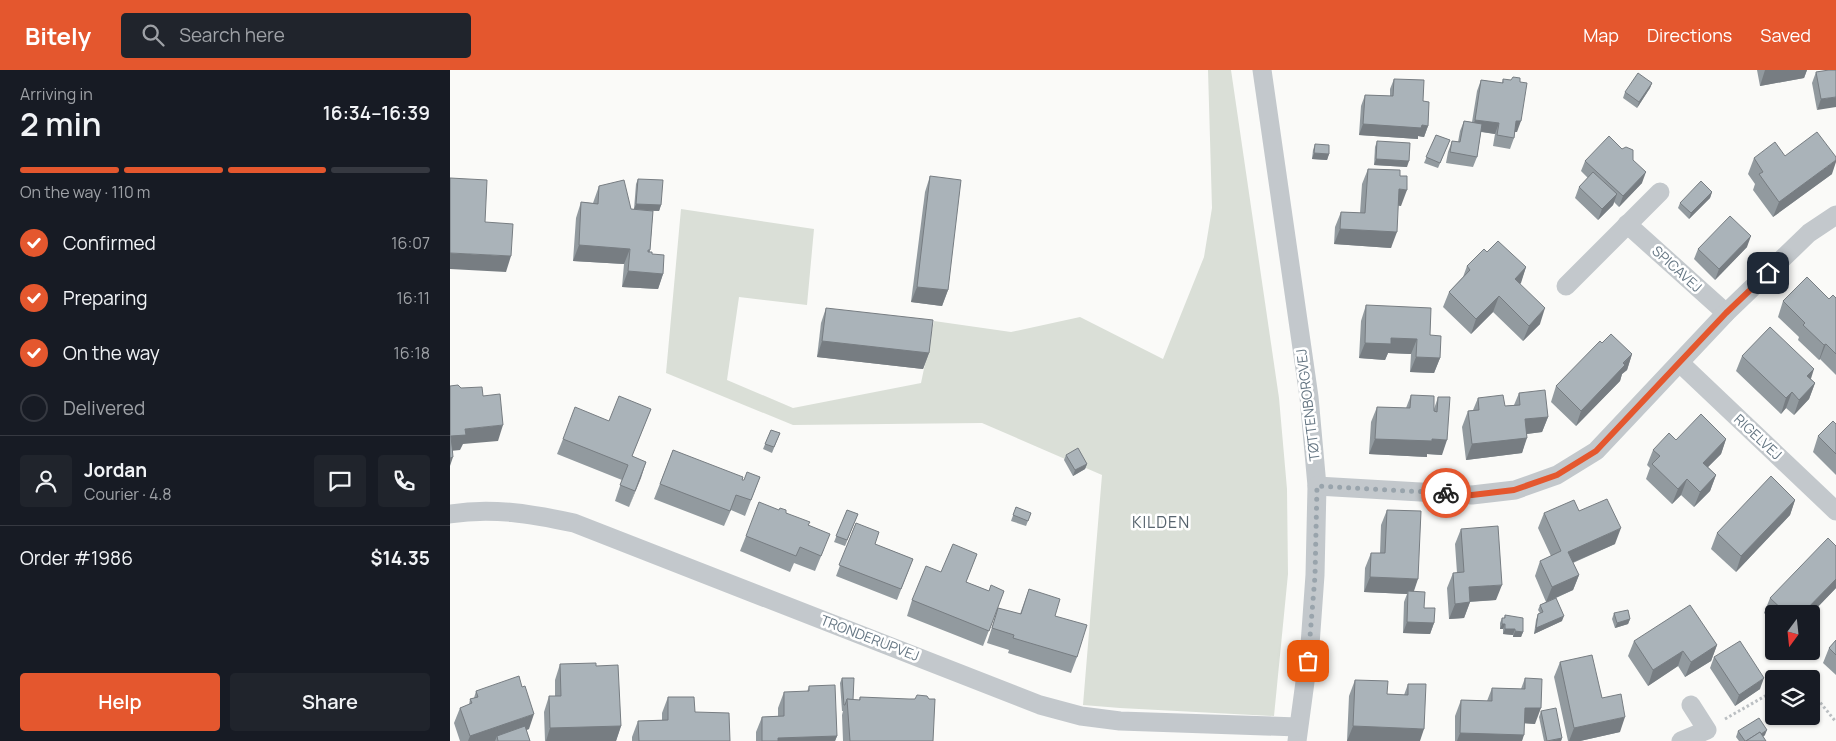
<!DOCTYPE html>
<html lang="en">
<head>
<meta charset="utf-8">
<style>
  :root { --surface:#171b24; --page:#20242c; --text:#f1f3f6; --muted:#9ea1a6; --line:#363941; --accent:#e4572e }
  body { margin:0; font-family:Manrope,sans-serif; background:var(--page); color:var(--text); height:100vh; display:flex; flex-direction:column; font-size:19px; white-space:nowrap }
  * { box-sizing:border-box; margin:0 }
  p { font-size:16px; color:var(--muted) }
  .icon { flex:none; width:28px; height:28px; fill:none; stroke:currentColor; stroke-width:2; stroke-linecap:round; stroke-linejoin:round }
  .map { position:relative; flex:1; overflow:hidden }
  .sheet { display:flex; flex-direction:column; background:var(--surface); width:450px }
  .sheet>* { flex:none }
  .needle { width:32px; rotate:195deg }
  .controls { position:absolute; left:1315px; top:535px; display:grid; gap:10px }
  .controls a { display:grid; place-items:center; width:55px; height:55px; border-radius:5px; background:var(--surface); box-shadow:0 1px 4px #0004; font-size:25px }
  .pin { position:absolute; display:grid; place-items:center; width:42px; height:42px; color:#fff; margin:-21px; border-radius:10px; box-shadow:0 2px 8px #0006 }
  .courier { position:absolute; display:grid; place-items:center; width:50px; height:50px; margin:-25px; border:4px solid #e4572e; border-radius:50%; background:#fff; color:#222; box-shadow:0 1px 6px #0007 }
  .headline em { font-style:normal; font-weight:600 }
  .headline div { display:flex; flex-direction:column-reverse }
  .headline { display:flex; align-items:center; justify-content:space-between; height:85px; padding:0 20px }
  h1 { font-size:32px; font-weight:600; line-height:38px }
  .bar { display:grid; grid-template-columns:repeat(4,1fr); gap:8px 5px; align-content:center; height:60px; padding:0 20px }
  .bar i { height:6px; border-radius:4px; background:var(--line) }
  .bar .active { background:var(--accent) }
  .bar p { grid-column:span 4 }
  .line { display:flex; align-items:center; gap:12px; padding:0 20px; border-top:1px solid var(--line) }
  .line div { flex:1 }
  .round { display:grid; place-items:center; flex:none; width:52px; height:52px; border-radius:5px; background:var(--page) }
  ol { padding:0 20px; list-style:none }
  li { display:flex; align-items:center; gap:15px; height:55px }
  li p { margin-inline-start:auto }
  li .icon { padding:5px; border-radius:50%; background:var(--accent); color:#fff; stroke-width:4 }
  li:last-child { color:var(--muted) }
  li i { width:28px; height:28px; border:2px solid var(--line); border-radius:50% }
  .primary-button { display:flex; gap:10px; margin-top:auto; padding:10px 20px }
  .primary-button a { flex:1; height:58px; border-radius:5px; background:var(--accent); color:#fff; font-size:20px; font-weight:600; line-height:58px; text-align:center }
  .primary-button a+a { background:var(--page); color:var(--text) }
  header { display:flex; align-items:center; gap:30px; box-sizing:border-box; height:70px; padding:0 25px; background:var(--accent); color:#fff }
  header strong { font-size:24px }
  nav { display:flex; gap:28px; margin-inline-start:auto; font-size:18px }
  .search { width:350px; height:45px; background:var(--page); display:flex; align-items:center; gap:12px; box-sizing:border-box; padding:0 18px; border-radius:5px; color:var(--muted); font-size:19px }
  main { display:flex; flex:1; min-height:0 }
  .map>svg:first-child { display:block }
</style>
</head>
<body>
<header>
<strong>Bitely</strong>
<div class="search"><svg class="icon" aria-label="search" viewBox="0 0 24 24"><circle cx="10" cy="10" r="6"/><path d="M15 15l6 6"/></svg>Search here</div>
<nav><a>Map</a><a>Directions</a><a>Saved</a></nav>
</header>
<main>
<section class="sheet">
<div class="headline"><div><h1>2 min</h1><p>Arriving in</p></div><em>16:34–16:39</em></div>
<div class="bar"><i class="active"></i><i class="active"></i><i class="active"></i><i></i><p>On the way · 110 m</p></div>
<ol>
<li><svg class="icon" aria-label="check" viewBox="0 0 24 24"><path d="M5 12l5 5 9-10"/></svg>Confirmed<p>16:07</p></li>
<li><svg class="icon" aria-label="check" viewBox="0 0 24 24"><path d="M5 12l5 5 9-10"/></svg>Preparing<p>16:11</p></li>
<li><svg class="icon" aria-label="check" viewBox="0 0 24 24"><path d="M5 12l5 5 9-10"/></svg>On the way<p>16:18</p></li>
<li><i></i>Delivered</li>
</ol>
<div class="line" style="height:90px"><a class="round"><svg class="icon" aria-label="person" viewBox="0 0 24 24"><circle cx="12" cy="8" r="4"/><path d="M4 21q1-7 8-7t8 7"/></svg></a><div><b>Jordan</b><p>Courier · 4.8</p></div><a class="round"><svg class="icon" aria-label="chat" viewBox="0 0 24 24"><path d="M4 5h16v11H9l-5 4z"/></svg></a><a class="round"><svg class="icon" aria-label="phone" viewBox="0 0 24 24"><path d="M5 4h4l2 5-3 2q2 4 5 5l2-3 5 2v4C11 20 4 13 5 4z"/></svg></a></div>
<div class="line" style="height:65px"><div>Order #1986</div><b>$14.35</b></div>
<div class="primary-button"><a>Help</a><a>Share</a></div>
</section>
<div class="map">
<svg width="1386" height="671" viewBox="0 0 1386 671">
  <rect width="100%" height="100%" fill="#fafaf8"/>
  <polygon fill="#dadfd7" points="758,0 781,0 829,328 837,419 838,504 824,646 670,638 633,635 652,405 532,353 343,355 216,303 231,139 364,159 357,235 289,227 277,310 343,338 471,313 484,251 561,262 630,247 713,289 754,187 762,138"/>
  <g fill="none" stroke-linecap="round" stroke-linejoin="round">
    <g stroke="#bbbfc2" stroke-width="3" stroke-dasharray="2.5 2.5" stroke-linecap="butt">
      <polyline points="1344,609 1349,606 1351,609"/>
      <polyline points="1361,621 1386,652"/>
      <polyline points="1275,649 1324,621"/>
    </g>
    <g stroke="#c3c8cc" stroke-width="19">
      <polyline points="812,0 859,327 867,416 865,505 860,575 847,671"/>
      <polyline points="1177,154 1276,243"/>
      <polyline points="1116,216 1210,122"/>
      <polyline points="1230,293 1386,441"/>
      <polyline points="867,416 1022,425 1065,420 1107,405 1146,381 1276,243 1359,163 1386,145"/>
      <path d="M 0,444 C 42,437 82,444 124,453 L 590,635 L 631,646 L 670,651 L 848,657"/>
      <polyline points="1231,671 1257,660 1241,635"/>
    </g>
  </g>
  <g fill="#929a9f">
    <polygon points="1307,0 1357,0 1354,8 1310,16"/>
    <polygon points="1386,0 1367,40 1362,13 1366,2"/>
    <polygon points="944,9 973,31 978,56 974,67 968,66 968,69 909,65 911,36 915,25 940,26 940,19"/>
    <polygon points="1053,9 1067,62 1065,62 1064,68 1060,79 1043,76 1045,64 1031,62 1027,87 1023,97 996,93 998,82 1002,71 1008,72 1010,61 1014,51 1022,52 1027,21 1031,10 1052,13"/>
    <polygon points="1202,13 1200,18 1187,38 1173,28 1175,22"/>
    <polygon points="986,65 1000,70 988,98 974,93"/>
    <polygon points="927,71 957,97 924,95 925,77"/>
    <polygon points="865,74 879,84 877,90 862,89 863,80"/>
    <polygon points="1335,86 1382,104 1323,147 1303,120 1305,114 1298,104 1304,88"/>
    <polygon points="1183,90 1192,113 1169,137 1164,132 1163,135 1148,150 1125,128 1129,117 1138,108 1131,101 1135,91"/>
    <polygon points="918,99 950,106 951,136 948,135 941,178 884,174 885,157 891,142 910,143 912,114"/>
    <polygon points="480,106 498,220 492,236 461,232 475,122"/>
    <polygon points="188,109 211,135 209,141 203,141 200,180 200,182 213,204 208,219 172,217 174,194 123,191 126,148 131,132 143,133 149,116 181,139 184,139 186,114"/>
    <polygon points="1262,122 1260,128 1239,149 1228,138 1230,133"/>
    <polygon points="1297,177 1265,210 1244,189 1248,179"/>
    <polygon points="1037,182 1076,197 1070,214 1090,254 1073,271 1043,242 1021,264 993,237 999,222 1013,207 1017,196"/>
    <polygon points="1386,228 1386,305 1370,289 1369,290 1348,270 1349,267 1328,247 1333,231 1379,229"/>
    <polygon points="916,235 980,265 990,288 984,303 960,302 961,284 938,283 935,290 909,288 911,251"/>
    <polygon points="376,238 479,283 473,299 367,287 371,253"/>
    <polygon points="1152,273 1182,284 1177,300 1172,304 1170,311 1126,356 1101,332 1106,316"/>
    <polygon points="1292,286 1361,309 1365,313 1359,329 1344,345 1336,338 1331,344 1286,301"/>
    <polygon points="1069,323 1098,347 1092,362 1077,364 1072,383 1016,390 1012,357 1018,341 1023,340 1028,328 1055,336 1064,335"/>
    <polygon points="961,325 984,339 988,327 992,385 977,384 977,387 919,384 921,352 927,337 956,338"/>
    <polygon points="201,339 182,386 196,392 179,437 165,431 172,410 107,384 113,369 159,351"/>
    <polygon points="1386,354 1386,405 1363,382 1368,366"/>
    <polygon points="321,360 330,363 322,383 313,379"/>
    <polygon points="1276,369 1271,384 1258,397 1266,405 1260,421 1244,437 1231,425 1222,434 1196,409 1200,398 1197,395 1203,380 1226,370"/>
    <polygon points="223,380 292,410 294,410 310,407 295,446 281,440 274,456 204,429"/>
    <polygon points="616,385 637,394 635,399 623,406 614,390"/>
    <polygon points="1345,430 1340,445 1286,502 1261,479 1267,463"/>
    <polygon points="566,437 581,443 576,456 561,451"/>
    <polygon points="397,440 408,444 395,476 384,472"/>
    <polygon points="937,440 963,522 984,553 980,564 953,563 954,532 957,524 914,522 915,498 921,483 930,483 931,455"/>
    <polygon points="1129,441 1165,474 1123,493 1129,505 1123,520 1106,528 1112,551 1084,564 1086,550 1088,544 1090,543 1088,540 1090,535 1096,532 1085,506 1090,491 1101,486 1088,458 1094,443"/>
    <polygon points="336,443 359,455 374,479 365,501 344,493 340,502 290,481 296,466"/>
    <polygon points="406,453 425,474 463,489 447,530 386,506"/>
    <polygon points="1011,459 1046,530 1020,532 1014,548 999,549 997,518 1003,503 1007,503 1005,474"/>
    <polygon points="527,484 516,512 539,521 554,521 533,576 457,546 462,530 491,502"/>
    <polygon points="1386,518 1361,544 1324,544 1324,552 1314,543 1320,528"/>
    <polygon points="579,519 605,546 627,587 621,603 558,583 559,580 537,573 548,538 570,544"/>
    <polygon points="1164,543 1180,549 1178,554 1165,558 1162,549"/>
    <polygon points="1055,545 1073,562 1071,567 1063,567 1063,565 1053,564 1053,559 1050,559 1050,553 1052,548 1054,548"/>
    <polygon points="1386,570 1386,605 1373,593 1379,578"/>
    <polygon points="1184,571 1267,575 1261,591 1235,607 1228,596 1198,616 1178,586"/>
    <polygon points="1264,587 1310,619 1285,636 1260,598"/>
    <polygon points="1110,592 1170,662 1130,671 1118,671 1104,607"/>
    <polygon points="110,594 146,596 171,656 166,671 95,671 94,642 99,626 105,626 105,610"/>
    <polygon points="392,608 403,630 409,630 410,627 483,671 393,671 392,645 393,641 392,641 390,613"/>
    <polygon points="1075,608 1085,654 1074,653 1072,671 1005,671 1005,646 1011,630 1037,631 1042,618 1071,619"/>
    <polygon points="905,610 937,624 954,625 958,614 970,671 897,671 899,626"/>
    <polygon points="359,616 387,666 385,671 306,671 306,662 312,647 328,646 328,638 334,622 357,622"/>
    <polygon points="26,621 79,659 76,660 80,671 10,671 4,653 10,638 19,635 20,629 24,628"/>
    <polygon points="218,627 245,642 280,671 182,671 182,667 188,651 212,650 212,643"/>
    <polygon points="1091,641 1112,668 1111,671 1094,671 1089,647"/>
    <polygon points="1288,661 1315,665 1313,667 1316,671 1289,671 1286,667"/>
  </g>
  <g fill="#777d82">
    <polygon points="1315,0 1357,0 1354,8 1310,16"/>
    <polygon points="1202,13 1200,18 1187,38 1189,32"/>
    <polygon points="1386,27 1386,37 1367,40 1371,29"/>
    <polygon points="1025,50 1049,53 1045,64 1021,60"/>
    <polygon points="1066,51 1071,51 1067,62 1063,62"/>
    <polygon points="913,54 972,55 978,56 974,67 968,66 968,69 909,65"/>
    <polygon points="864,83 879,84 877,90 862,89"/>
    <polygon points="926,89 959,91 957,97 924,95"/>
    <polygon points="1386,90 1386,92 1382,104 1323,147 1329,132"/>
    <polygon points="1196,102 1192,113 1169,137 1173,126"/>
    <polygon points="949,119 957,120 951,136 944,135"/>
    <polygon points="1262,122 1260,128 1239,149 1241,143"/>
    <polygon points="1167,124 1163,135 1148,150 1152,139"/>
    <polygon points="186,134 211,135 209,141 184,139"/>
    <polygon points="890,159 947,162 941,178 884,174"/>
    <polygon points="1301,166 1297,177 1265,210 1269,199"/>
    <polygon points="129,175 180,179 174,194 123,191"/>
    <polygon points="0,183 61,186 56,202 0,199"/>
    <polygon points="1076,197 1071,213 1059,225 1065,209"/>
    <polygon points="178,201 213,204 208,219 172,217"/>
    <polygon points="467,217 498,220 492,236 461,232"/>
    <polygon points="1049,226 1043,242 1021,264 1026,249"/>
    <polygon points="1095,238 1090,254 1073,271 1079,256"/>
    <polygon points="941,268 967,269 961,284 938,283 935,290 909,288 915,273"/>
    <polygon points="372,271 479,283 473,299 367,287"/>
    <polygon points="1376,274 1370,289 1369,290 1374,275"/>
    <polygon points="1182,284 1177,300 1172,304 1170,311 1126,356 1131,341"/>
    <polygon points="966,287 990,288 984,303 960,302"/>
    <polygon points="1364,299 1359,315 1357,306"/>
    <polygon points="1365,313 1359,329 1344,345 1349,330"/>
    <polygon points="1342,322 1336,338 1331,344 1336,328"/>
    <polygon points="1098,347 1092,362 1069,365 1075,349"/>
    <polygon points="53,355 48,371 13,374 10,380 0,381 1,366 15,359"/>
    <polygon points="1077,368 1072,383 1016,390 1022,374"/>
    <polygon points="925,369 982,369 997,370 992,385 977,384 977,387 919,384"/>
    <polygon points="1276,369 1271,384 1247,408 1253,393"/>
    <polygon points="3,387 0,396 0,388"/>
    <polygon points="196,392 191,408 179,437 185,421"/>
    <polygon points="637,394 635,399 623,406 625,400"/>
    <polygon points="1266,405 1260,421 1244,437 1250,422"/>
    <polygon points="1237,409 1231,425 1222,434 1228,419"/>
    <polygon points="1345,430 1340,445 1286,502 1291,486"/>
    <polygon points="1171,458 1165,474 1112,497 1118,482"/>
    <polygon points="1129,505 1123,520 1096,532 1102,517"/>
    <polygon points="920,507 968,509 963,524 958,521 957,524 914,522"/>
    <polygon points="1386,509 1386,518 1361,544 1352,544"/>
    <polygon points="1052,515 1046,530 1013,532 1019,517"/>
    <polygon points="1020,532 1014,548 999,549 1005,534"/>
    <polygon points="1114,546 1112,551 1084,564 1086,558"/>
    <polygon points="1180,549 1178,554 1165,558 1167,553"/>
    <polygon points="957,552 984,553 980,564 953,563"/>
    <polygon points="1052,554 1055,554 1053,559 1050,559"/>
    <polygon points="1055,559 1065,559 1063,565 1053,564"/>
    <polygon points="1065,561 1073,562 1071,567 1063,567"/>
    <polygon points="1267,575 1261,591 1235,607 1241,592"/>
    <polygon points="1233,581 1228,596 1198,616 1203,600"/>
    <polygon points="1314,608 1310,619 1285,636 1289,625"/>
    <polygon points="1075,638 1091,638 1085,654 1069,653"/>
    <polygon points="84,644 79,659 48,670 47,666 45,671 18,671 20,666"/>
    <polygon points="1175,647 1170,662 1130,671 1119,671 1124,658"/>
    <polygon points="171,656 166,671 96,671 100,658"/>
    <polygon points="903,656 974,659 970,671 897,671"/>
    <polygon points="1317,660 1315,665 1306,671 1300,671"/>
    <polygon points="1010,663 1074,665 1072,671 1007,671"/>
    <polygon points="387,666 385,671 327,671 328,668"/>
    <polygon points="1112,668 1111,671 1100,671"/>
  </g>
  <g fill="#aab3b9" stroke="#777d82">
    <polygon points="1379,0 1386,0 1386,27 1371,29 1366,2"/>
    <polygon points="1188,3 1202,13 1189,32 1175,22"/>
    <polygon points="1063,7 1070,8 1070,12 1077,13 1071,51 1066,51 1064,68 1047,65 1049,53 1025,50 1031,10 1053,13 1053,9 1061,10"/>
    <polygon points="944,9 974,10 973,31 979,32 978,56 972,55 971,58 913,54 915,25 943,26"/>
    <polygon points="1014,51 1032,54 1027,87 1000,82 1002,71 1010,72"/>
    <polygon points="1367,62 1386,87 1386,90 1329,132 1309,104 1313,102 1304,88 1325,72 1335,86"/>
    <polygon points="986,65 1000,70 990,93 976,87"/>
    <polygon points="1159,66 1172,79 1176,77 1183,80 1183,90 1196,102 1173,126 1135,91"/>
    <polygon points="927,71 960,73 959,91 926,89"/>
    <polygon points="865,74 879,75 879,84 864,83"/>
    <polygon points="918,99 950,100 950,106 957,106 957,120 949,119 947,162 890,159 891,142 915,143"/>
    <polygon points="1143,102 1167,124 1152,139 1129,117"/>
    <polygon points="480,106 511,110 498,220 467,217"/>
    <polygon points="0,108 37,110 35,152 63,154 61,186 0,183"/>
    <polygon points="188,109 213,110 211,135 186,134"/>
    <polygon points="174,110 181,139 203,141 200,180 198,180 198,182 202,182 202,184 214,185 213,204 178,201 180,179 129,175 131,132 148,134 149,116"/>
    <polygon points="1251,111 1262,122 1241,143 1230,133"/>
    <polygon points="1280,146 1301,166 1269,199 1248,179"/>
    <polygon points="1048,171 1076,197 1065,209 1095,238 1079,256 1049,226 1026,249 999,222 1020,200 1017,196 1034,179 1037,182"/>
    <polygon points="1357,207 1379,229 1383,225 1386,228 1386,284 1376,274 1374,275 1353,255 1355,253 1333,231"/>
    <polygon points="916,235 981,238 980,265 991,266 990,288 966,287 967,269 941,268 941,274 915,273"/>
    <polygon points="376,238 483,250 479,283 372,271"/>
    <polygon points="1320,257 1364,299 1357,306 1365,313 1349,330 1342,322 1336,328 1292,286"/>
    <polygon points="1161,264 1182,284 1173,293 1175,295 1131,341 1106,316 1150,271 1152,273"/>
    <polygon points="8,315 11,318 32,317 33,326 50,324 53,355 15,359 16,365 1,366 3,387 0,388 0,316"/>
    <polygon points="1095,320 1098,347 1075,349 1077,368 1022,374 1018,341 1029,340 1028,328 1053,325 1055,336 1070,335 1069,323"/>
    <polygon points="961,325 984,326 984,341 987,342 988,327 1000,327 997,370 982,369 982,371 925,369 927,337 960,338"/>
    <polygon points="169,326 201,339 182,386 196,392 185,421 170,415 178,395 113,369 125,337 159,351"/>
    <polygon points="1251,344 1276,369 1253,393 1266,405 1250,422 1237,409 1228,419 1202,394 1210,386 1203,380 1219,363 1226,370"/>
    <polygon points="1383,351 1386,354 1386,384 1368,366"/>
    <polygon points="321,360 330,363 324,377 315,374"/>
    <polygon points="628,378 637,394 625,400 616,385"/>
    <polygon points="223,380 293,407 292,410 294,410 297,402 310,407 301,430 286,425 280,441 210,414"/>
    <polygon points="1321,406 1345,430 1291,486 1267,463"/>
    <polygon points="1157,429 1171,458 1118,482 1129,505 1102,517 1090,491 1111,481 1094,443 1124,430 1129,441"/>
    <polygon points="309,432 329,440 330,438 336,440 336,443 360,452 358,455 380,464 371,486 350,477 346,486 296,466"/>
    <polygon points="566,437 581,443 578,451 563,445"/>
    <polygon points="397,440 408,444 397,470 386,466"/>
    <polygon points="937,440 971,441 968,509 920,507 921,483 935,483"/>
    <polygon points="406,453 429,462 425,474 463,489 451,519 389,495"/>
    <polygon points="1048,456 1052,515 1019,517 1020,532 1005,534 1003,503 1014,502 1011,459"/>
    <polygon points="1378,468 1386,476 1386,509 1352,544 1337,544 1320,528"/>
    <polygon points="503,474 527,484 516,512 539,521 541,515 554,521 539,561 462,530 476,496 491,502"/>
    <polygon points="579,519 610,529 605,546 637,555 627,587 563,568 564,565 542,558 548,538 571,544"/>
    <polygon points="958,521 975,522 974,538 985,538 984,553 957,552"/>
    <polygon points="1106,528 1114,546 1086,558 1088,544 1093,542 1090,535"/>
    <polygon points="1240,535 1267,575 1241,592 1233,581 1203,600 1184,571"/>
    <polygon points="1178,540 1180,549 1167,553 1164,543"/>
    <polygon points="1055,545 1073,548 1073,562 1065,561 1065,559 1055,559 1055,554 1052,554 1052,548 1055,548"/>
    <polygon points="1386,570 1386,585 1379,578"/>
    <polygon points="1290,571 1314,608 1289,625 1264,587"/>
    <polygon points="1142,585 1152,628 1171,624 1175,647 1124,658 1110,592"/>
    <polygon points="146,593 146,596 168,595 171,656 100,658 99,626 111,626 110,594"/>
    <polygon points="69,606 72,617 75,616 84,644 20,666 10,638 22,633 20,629 28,627 26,621"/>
    <polygon points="392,608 404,608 403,630 397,629 395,635 394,635"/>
    <polygon points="1075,608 1092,609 1091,638 1075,638 1074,665 1010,663 1011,630 1042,631 1042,618 1075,619"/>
    <polygon points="905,610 938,611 937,624 958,625 958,614 976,614 974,659 903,656"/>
    <polygon points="385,615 387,666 328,668 328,671 312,671 312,647 334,646 334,622 359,621 359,616"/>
    <polygon points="467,625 477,626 479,629 485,629 483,671 400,671 397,629 410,630 410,627 459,629 465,629"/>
    <polygon points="218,627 244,627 245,642 279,643 280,671 189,671 188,651 218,650"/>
    <polygon points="1106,638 1112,668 1097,671 1091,641"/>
    <polygon points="1309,648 1317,660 1311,664 1310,662 1296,671 1295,671 1288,661"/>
    <polygon points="75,656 80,671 48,671 47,666"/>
    <polygon points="1310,662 1316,671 1296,671"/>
  </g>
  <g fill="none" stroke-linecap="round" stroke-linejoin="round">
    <polyline stroke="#99a4ac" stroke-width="5" stroke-dasharray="0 9" points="858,591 865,506 867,416 996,423"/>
    <polyline stroke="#e4572e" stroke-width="6" points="996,423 1022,425 1064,420 1107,405 1146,381 1276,243 1318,203"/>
  </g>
  <g text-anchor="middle" stroke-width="5" stroke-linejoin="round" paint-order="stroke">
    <g font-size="14" fill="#657683" stroke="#fff">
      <text transform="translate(1227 199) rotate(42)" y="5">SPICAVEJ</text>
      <text transform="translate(858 335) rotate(-97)" y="5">TØTTENBORGVEJ</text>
      <text transform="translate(1308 367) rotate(43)" y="5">RIGELVEJ</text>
      <text transform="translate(420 568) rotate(21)" y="5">TRONDERUPVEJ</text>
    </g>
    <g font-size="16" letter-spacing="1" fill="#57646e" stroke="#fff">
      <text x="711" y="458">KILDEN</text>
    </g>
  </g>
</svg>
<div class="controls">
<a><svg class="needle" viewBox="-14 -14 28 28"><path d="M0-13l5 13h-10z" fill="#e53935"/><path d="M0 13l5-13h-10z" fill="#9ea1a6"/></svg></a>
<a><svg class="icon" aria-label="layers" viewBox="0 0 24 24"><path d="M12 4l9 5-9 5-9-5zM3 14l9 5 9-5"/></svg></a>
</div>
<div class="pin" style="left:858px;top:591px;background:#ea580c"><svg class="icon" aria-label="bag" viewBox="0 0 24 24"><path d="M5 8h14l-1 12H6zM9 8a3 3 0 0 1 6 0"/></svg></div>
<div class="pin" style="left:1318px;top:203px;background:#1f2937"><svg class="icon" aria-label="home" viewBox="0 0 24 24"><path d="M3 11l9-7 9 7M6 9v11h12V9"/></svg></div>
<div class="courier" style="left:996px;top:423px"><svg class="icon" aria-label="bike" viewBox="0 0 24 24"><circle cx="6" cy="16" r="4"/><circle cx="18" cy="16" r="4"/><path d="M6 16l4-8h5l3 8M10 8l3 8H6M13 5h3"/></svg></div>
</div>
</main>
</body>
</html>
